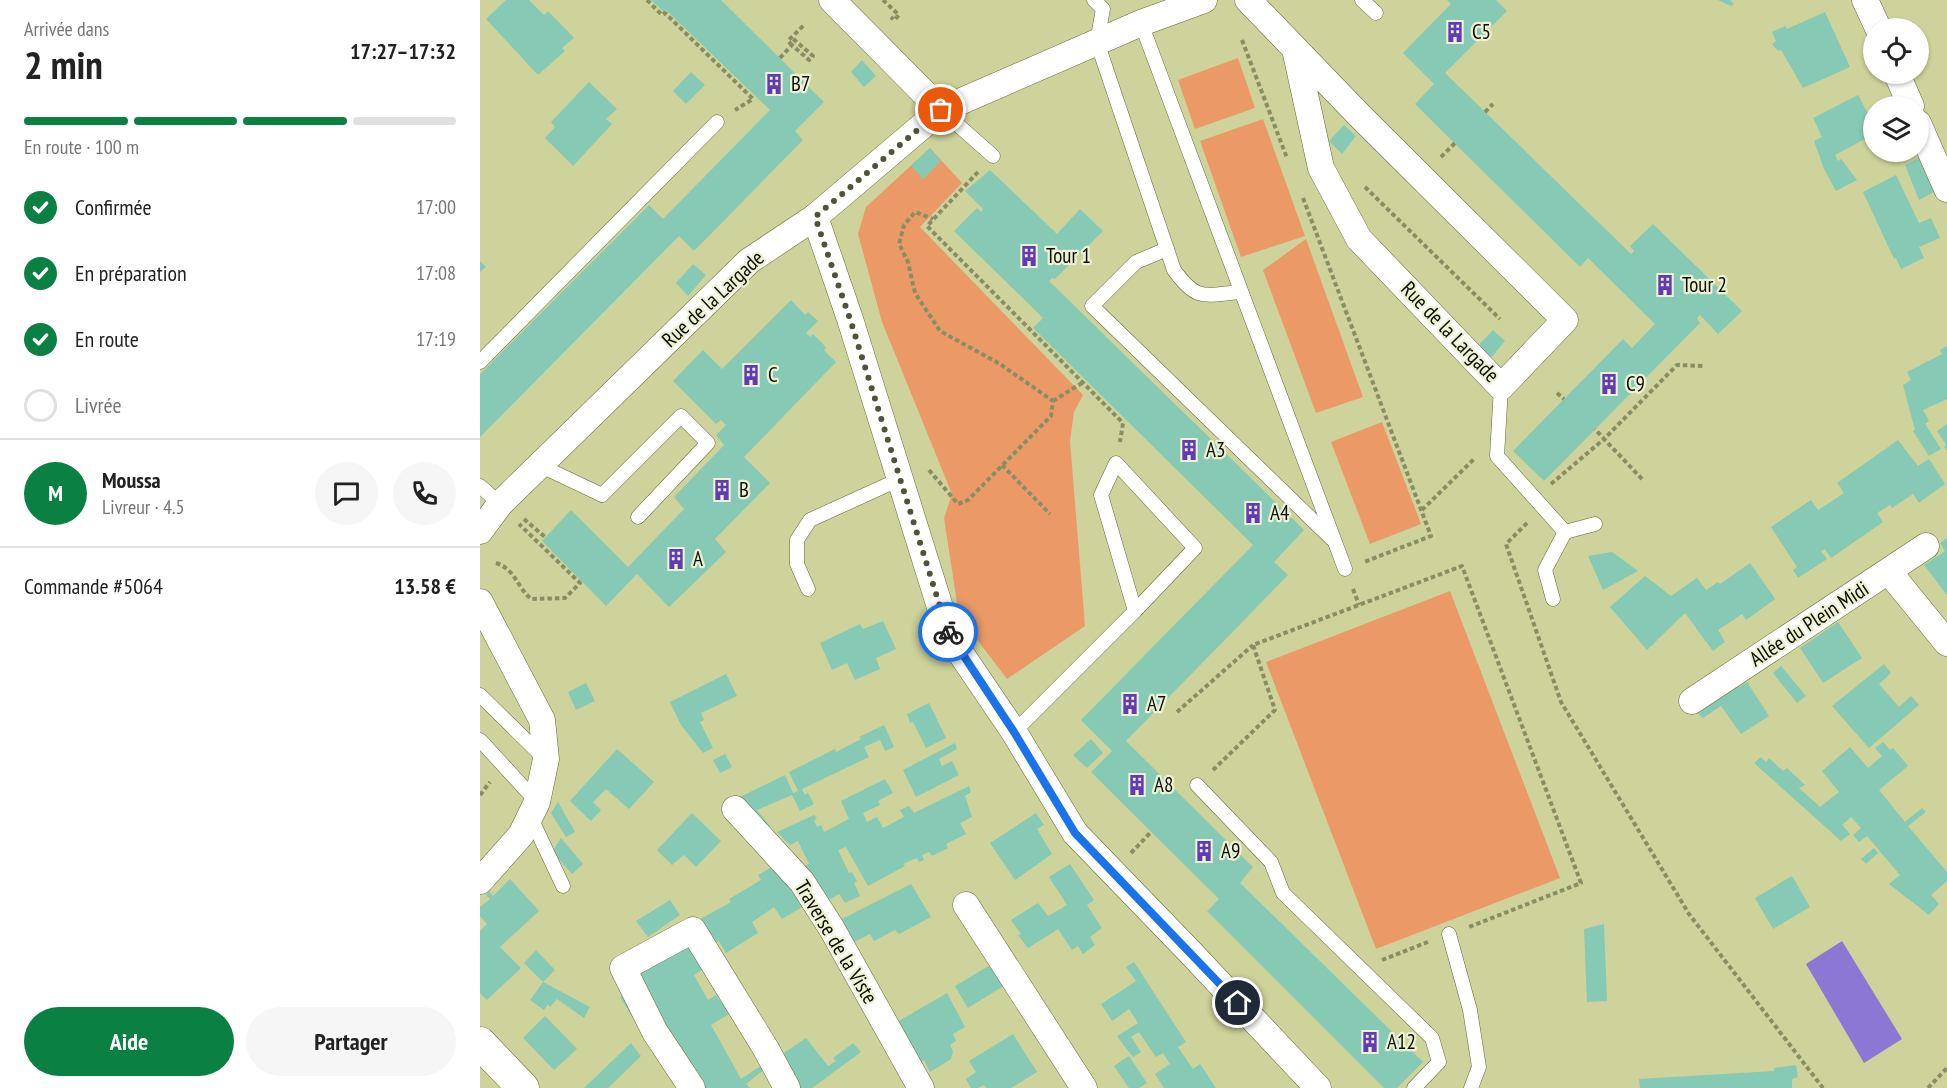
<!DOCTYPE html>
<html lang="fr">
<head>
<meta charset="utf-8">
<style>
  :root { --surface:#fff; --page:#f6f6f6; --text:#222; --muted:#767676; --line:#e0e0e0; --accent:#0b8043 }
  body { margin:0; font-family:"PT Sans Narrow",sans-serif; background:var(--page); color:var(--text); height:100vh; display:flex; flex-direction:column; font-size:22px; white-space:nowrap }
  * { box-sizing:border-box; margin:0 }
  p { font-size:20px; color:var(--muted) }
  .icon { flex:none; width:33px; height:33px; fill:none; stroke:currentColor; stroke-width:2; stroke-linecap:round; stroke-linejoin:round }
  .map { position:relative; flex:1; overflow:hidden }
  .details { display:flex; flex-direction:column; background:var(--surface); width:480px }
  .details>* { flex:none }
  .controls { position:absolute; left:1383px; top:18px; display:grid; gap:12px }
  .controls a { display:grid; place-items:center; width:66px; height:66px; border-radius:50%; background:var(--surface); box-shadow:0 2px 4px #0004; font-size:30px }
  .pin { position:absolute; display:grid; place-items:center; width:51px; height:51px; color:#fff; margin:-26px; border:3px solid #fff; border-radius:50%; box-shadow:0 2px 6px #0007 }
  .courier { position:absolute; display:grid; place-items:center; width:60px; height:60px; margin:-30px; border:4px solid #1a73e8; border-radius:50%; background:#fff; color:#222; box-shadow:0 2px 8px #0007 }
  .head em { font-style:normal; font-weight:700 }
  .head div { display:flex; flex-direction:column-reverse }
  .head { display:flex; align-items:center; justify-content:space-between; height:102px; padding:0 24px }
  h1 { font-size:39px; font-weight:700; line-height:45px }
  .bar { display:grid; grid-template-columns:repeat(4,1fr); gap:9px 6px; align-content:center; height:72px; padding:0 24px }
  .bar i { height:8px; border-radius:4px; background:var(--line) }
  .bar .active { background:var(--accent) }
  .bar p { grid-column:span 4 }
  .line { display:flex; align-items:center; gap:15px; padding:0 24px; border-top:2px solid var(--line) }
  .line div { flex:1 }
  .round { display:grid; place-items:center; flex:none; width:63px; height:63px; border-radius:32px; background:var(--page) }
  ol { padding:0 24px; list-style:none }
  li { display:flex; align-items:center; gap:18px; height:66px }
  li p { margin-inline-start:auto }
  li .icon { padding:6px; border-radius:50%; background:var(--accent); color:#fff; stroke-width:4 }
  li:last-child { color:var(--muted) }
  li i { width:33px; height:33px; border:3px solid var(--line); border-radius:50% }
  .cta { display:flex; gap:12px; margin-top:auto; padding:12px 24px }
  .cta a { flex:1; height:69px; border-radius:36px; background:var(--accent); color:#fff; font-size:24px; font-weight:700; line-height:69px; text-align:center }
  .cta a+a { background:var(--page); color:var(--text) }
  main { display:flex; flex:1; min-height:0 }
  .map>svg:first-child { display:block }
</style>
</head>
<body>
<main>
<section class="details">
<div class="head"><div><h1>2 min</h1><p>Arrivée dans</p></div><em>17:27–17:32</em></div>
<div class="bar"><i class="active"></i><i class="active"></i><i class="active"></i><i></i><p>En route · 100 m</p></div>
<ol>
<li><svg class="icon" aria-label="check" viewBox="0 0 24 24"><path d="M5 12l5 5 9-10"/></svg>Confirmée<p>17:00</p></li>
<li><svg class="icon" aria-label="check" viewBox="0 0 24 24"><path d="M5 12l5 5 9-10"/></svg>En préparation<p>17:08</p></li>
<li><svg class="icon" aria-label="check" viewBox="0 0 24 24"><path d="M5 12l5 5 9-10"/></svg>En route<p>17:19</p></li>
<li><i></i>Livrée</li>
</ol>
<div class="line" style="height:108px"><b class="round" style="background:var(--accent);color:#fff">M</b><div><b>Moussa</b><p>Livreur · 4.5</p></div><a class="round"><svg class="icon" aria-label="chat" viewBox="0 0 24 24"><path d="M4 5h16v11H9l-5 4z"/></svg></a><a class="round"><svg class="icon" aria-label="phone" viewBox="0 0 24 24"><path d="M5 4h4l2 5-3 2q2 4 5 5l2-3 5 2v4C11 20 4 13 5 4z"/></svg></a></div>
<div class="line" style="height:78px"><div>Commande #5064</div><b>13.58 €</b></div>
<div class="cta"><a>Aide</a><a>Partager</a></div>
</section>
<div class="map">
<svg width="1467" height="1088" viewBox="0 0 1467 1088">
  <rect width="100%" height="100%" fill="#ced39b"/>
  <g fill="#eb9a67">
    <polygon points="758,58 775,108 715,129 698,80"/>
    <polygon points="783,119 825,236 761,257 720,141"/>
    <polygon points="450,148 482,183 440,227 603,395 594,412 590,441 605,626 527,679 479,616 464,518 472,494 402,322 378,234 386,207"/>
    <polygon points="826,239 883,397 836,413 783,270"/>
    <polygon points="902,422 941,524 890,544 851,442"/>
    <polygon points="970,591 1080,878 896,949 786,662"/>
  </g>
  <polygon fill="#8c77d4" points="1362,941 1422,1039 1384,1063 1326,964"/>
  <g fill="#86c9b4">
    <polygon points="26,0 49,0 64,15 68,11 94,38 82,48 85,51 58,75 6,19"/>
    <polygon points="171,0 241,0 344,102 315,131 323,140 214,251 199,236 0,437 0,374 169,205 183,219 290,110 186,10 184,12"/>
    <polygon points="967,0 1016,0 1027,11 965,73 1151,254 1154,251 1150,246 1173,224 1262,311 1238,334 1220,315 1217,318 1220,323 1064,481 1033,451 1143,339 1152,348 1175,324 1108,258 1100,267 935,104 954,84 923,53 971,4"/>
    <polygon points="1238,0 1250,0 1254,4 1251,6"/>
    <polygon points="1345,12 1370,67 1323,88 1301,50 1298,51 1292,44 1296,41 1292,32 1305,26 1307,29"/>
    <polygon points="382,60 396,76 384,87 371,72"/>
    <polygon points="211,72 225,85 206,104 193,91"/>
    <polygon points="109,82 137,109 126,119 132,124 93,166 65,138 75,127 71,122"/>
    <polygon points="1378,95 1394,125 1394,134 1355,155 1358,161 1361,159 1377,180 1356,191 1344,169 1334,141 1342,137 1333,118"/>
    <polygon points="864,125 876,136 862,154 849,141"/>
    <polygon points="450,148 461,161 443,179 431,166"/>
    <polygon points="1410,152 1427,152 1413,158"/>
    <polygon points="1441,157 1454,192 1439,200 1425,165"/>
    <polygon points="510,170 577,234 600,209 623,231 575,279 572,278 569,281 824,530 794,562 808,575 646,741 773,867 760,883 943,1062 917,1088 904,1088 727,911 739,899 611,772 632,751 601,720 773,545 553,328 563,318 474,231 497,208 501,212 503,209 485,191"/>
    <polygon points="1416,175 1439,223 1451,218 1460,238 1439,247 1444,258 1421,269 1416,258 1414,259 1383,192"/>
    <polygon points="0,261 6,267 0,272"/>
    <polygon points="213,264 226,275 208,296 196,283"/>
    <polygon points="311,300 325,315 328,312 338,321 326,333 330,337 333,334 344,345 346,348 344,350 356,362 264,457 290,483 235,539 246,552 189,607 157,574 126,606 62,541 91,510 148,567 204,509 194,497 244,445 236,435 246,425 241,420 236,424 193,381 223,350 242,369"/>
    <polygon points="1013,330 1025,341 1011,358 998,346"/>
    <polygon points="1467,346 1467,399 1443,410 1449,421 1445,424 1461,449 1449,456 1433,431 1435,430 1423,385 1431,380 1427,372 1462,354 1460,350"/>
    <polygon points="1467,424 1467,451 1464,447 1466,445 1457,431"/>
    <polygon points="1418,440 1438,466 1449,459 1465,484 1439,503 1433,494 1412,508 1410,505 1397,513 1403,522 1351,558 1345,549 1341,551 1347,559 1318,578 1313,570 1317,567 1291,527 1331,500 1338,510 1352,501 1364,493 1357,483"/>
    <polygon points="1467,538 1467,595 1444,565 1465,551 1460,543"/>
    <polygon points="1132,552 1158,571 1123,590 1108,556"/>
    <polygon points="1270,563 1295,599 1266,620 1262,614 1238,630 1245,642 1233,651 1205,613 1167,650 1130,607 1165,576 1191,596 1217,578 1226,590 1238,582 1240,584"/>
    <polygon points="403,621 416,649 396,658 400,669 375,680 367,663 352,670 340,643 380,624 383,629"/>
    <polygon points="1358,622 1382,658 1343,683 1320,648"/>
    <polygon points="1404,664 1411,673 1399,684 1419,707 1431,696 1439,705 1389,748 1352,706"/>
    <polygon points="1301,666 1326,696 1317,703 1293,673"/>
    <polygon points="246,674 257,696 221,713 224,720 220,722 233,748 223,753 201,725 190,702"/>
    <polygon points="1255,681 1259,687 1267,682 1289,716 1261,734 1241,706 1223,718 1216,712"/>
    <polygon points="106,683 115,701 96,710 88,692"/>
    <polygon points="449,703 466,738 446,748 433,722 430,723 427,714"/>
    <polygon points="404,725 414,747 405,751 400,740 384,747 389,757 322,789 325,795 328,793 334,804 320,811 312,795 277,810 290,826 283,829 256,799 305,775 313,793 318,791 309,772 355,749 356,752 381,739 379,737"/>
    <polygon points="611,739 623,753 607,768 593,755"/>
    <polygon points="1403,742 1410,750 1413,748 1428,766 1399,790 1425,822 1442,808 1446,812 1428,826 1467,872 1467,881 1451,895 1459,904 1449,915 1409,884 1420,875 1387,836 1379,842 1373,835 1381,828 1371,817 1362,825 1370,834 1361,841 1274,763 1281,757 1286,762 1289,758 1303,771 1307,768 1325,785 1319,788 1340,807 1359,792 1342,771 1370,747 1388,768 1402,756 1395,748"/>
    <polygon points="475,743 477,749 459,759 462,766 472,761 479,775 436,797 423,770"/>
    <polygon points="137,749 174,782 149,809 126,789 113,802 121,810 111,821 90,801"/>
    <polygon points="245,754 252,767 240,773 233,760"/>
    <polygon points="405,779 413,793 398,801 400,805 383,813 387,822 397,817 403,828 424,817 420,810 429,806 434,813 489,786 491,792 485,796 492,817 480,823 486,834 466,844 468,848 452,856 449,852 442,855 444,860 439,862 437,858 423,864 425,866 388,886 366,847 358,850 369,873 372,872 377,881 374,883 380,896 365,903 359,894 347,901 337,882 331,885 322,867 329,864 318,841 310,845 297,832 334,815 337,818 334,821 337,827 341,825 344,832 369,819 361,801"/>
    <polygon points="78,802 95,832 86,837 71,813"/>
    <polygon points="212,813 241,841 216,867 204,855 192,865 177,850"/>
    <polygon points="556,813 564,825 557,829 572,854 535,880 510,843"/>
    <polygon points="81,838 103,864 92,874 75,855 74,849"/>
    <polygon points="1394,848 1398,853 1386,864 1381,859"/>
    <polygon points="297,864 329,903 302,919 294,907 272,922 278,933 246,953 239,941 230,947 215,922 251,902 249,899 281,880 278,875"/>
    <polygon points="590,864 614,900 607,905 622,928 610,937 615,945 603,954 598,946 592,950 578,929 548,948 538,935 541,934 531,920 558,903 568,916 587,905 569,877"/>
    <polygon points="1312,876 1330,907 1293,929 1275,898"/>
    <polygon points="30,879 59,911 20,947 41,968 7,1000 0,993 0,931 7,924 0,916 0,907 10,899 6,895 9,891 13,896"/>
    <polygon points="431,884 451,917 419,934 415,930 394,941 390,934 370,944 358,921"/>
    <polygon points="190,900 200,915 168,937 156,921"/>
    <polygon points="1124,924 1127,1001 1107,1002 1104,929"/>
    <polygon points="213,939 230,965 214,975 228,1000 236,995 242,1004 250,998 257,1009 231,1025 261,1079 288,1061 290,1065 266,1084 270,1088 221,1088 154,972"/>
    <polygon points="56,950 75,970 63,982 110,1007 104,1018 77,999 70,1007 68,1004 64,1010 50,1000 63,982 44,963"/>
    <polygon points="517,961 530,982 488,1008 475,986"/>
    <polygon points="654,962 706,1042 698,1047 713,1069 720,1064 736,1088 684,1088 675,1074 690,1064 683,1053 676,1057 659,1032 651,1037 661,1052 653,1057 642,1043 637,1036 658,1023 649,1009 632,1021 621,1004 656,981 646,967"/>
    <polygon points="148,993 161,1013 153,1018 140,997"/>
    <polygon points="467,993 485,1027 473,1034 476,1041 470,1045 473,1051 471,1059 450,1072 444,1060 440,1062 417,1022"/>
    <polygon points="65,1016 97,1049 74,1070 43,1038"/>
    <polygon points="533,1034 557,1072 531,1088 506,1088 504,1085 498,1088 491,1088 486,1079 496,1072 489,1061"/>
    <polygon points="326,1038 348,1066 356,1061 353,1058 373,1043 381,1052 332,1088 320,1088 301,1062 305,1052"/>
    <polygon points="151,1043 161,1056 128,1088 104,1088"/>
    <polygon points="649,1056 667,1083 659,1088 649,1088 634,1066"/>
    <polygon points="1316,1065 1318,1077 1312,1079 1312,1088 1160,1088 1159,1079 1294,1071 1294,1068"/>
  </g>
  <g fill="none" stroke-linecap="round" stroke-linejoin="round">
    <defs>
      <g id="service">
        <path d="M 614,0 L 623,9 L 617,42 L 694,270 C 717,302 724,295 761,292"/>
        <polyline points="882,0 896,13"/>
        <polyline points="661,23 865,569"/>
        <polyline points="461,110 513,156"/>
        <polyline points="687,249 656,262 612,306 852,539"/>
        <polyline points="0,362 237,122"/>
        <polyline points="1021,387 1017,456 1085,532 1115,524"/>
        <polyline points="59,465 122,495 201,416 228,443 158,517"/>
        <polyline points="0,486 20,504"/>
        <polyline points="328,589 317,564 317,540 330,520 420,479"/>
        <polyline points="1073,599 1065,570 1085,532"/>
        <polyline points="0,695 64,758"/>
        <polyline points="534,732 655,611 621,495 636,463 715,548 655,611"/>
        <polyline points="0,740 57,802"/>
        <polyline points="717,785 791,862 803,893 952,1038 959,1062 934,1088"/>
        <polyline points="50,816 83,886"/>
        <polyline points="969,934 990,1010 999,1067 991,1088"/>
      </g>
      <g id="minor">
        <polyline points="352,0 461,110"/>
        <polyline points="768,0 880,116 1085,320 1021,387 879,239 841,168 815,49"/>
        <polyline points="1385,0 1398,28"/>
        <polyline points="1417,74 1431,106"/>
        <polyline points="1438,123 1467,189"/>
        <polyline points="335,217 370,319 469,636 534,732 595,833 710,952 838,1088"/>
        <polyline points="0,531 20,504 269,261 335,217 461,110 661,23 724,0"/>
        <polyline points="1409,572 1467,643"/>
        <polyline points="0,602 62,720 66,759 57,802 41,835 0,881"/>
        <polyline points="1212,701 1446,546"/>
        <polyline points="255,809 322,882 352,929 441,1088"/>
        <polyline points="486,905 604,1088"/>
        <polyline points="212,1088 175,1032 143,968 213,930 286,1049 307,1088"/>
      </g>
      <polyline id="tertiary" points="0,1043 43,1088"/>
    </defs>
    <use href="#service" stroke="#656934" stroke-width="15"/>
    <use href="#minor" stroke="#656934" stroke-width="27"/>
    <use href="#tertiary" stroke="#656934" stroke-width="33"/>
    <g stroke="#898d64" stroke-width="4" stroke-dasharray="4.5 3" stroke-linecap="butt">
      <polyline points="167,0 182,15 185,13 273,99 255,110"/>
      <polyline points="403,0 419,15 414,20 411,17"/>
      <polyline points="762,40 807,158"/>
      <polyline points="312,45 308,41 324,25"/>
      <polyline points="300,58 312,45 329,60 333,56 311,37"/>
      <polyline points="1005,112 1013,104"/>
      <polyline points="961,157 975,143"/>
      <polyline points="498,172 447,226 643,423 640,442"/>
      <polyline points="885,187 1020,319"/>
      <polyline points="823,198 951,536 884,562"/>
      <polyline points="1077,393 1084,399"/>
      <polyline points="573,401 602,383"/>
      <polyline points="522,465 570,514"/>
      <polyline points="449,470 478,504 488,500 571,416 573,401 520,364 460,331 435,293 428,262 419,244 424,225 435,212 453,219"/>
      <polyline points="1162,479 1124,439 1197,365 1225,366"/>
      <polyline points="1071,484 1124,439 1115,429"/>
      <polyline points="942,510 994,459"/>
      <polyline points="44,519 65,537"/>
      <polyline points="1047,523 1026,544 1081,702 1209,914 1343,1088"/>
      <path d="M 16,563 C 35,569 37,587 51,599 L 85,598 L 100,583 L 39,524"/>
      <polyline points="873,589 879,605"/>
      <polyline points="697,712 773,645"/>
      <polyline points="733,770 795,710 773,645 982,566 1101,883 989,927"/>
      <polyline points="0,795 10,782"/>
      <polyline points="651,853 671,832"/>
      <polyline points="902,960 948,942"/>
      <polyline points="1448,1088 1467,1068"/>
    </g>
    <use href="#service" stroke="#fff" stroke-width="14"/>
    <use href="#minor" stroke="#fff" stroke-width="26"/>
    <use href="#tertiary" stroke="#fff" stroke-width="32"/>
  </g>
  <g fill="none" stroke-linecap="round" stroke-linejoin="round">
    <polyline stroke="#515336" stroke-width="6" stroke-dasharray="0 10.8" points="461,110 335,217 370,319 468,632"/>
    <polyline stroke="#1a73e8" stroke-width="8" points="468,632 534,732 595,833 758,1003"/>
  </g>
  <defs>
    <symbol id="building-bare" viewBox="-9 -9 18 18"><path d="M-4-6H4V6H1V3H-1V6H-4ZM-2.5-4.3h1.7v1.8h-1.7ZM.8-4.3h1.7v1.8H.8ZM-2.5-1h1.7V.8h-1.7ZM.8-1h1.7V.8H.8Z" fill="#613bb3" stroke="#eef2d5" stroke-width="2.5" paint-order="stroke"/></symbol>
  </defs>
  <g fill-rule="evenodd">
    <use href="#building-bare" x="960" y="17" width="30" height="30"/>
    <use href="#building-bare" x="279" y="69" width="30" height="30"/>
    <use href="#building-bare" x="534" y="241" width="30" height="30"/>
    <use href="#building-bare" x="1170" y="270" width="30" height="30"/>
    <use href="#building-bare" x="256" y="360" width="30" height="30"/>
    <use href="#building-bare" x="1114" y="369" width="30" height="30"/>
    <use href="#building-bare" x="694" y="435" width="30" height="30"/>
    <use href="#building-bare" x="227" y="475" width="30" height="30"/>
    <use href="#building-bare" x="758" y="498" width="30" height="30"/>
    <use href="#building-bare" x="181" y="544" width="30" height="30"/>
    <use href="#building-bare" x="635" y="689" width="30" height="30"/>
    <use href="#building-bare" x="642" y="770" width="30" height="30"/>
    <use href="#building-bare" x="709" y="836" width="30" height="30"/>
    <use href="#building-bare" x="875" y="1027" width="30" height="30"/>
  </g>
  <g text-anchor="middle" stroke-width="4.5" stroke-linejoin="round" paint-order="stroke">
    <g font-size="21" fill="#0d0e00" stroke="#eef2d5" text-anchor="start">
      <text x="992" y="39">C5</text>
      <text x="311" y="91">B7</text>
      <text x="566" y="263">Tour 1</text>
      <text x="1202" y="292">Tour 2</text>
      <text x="288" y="382">C</text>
      <text x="1146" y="391">C9</text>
      <text x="726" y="457">A3</text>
      <text x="259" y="497">B</text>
      <text x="790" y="520">A4</text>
      <text x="213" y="566">A</text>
      <text x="667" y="711">A7</text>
      <text x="674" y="792">A8</text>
      <text x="741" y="858">A9</text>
      <text x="907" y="1049">A12</text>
    </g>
    <g font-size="21" fill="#0d0e00" stroke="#eef2d5">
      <text transform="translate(233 299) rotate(-43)" y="7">Rue de la Largade</text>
      <text transform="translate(970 332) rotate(46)" y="7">Rue de la Largade</text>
      <text transform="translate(1329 624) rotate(-33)" y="7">Allée du Plein Midi</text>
      <text transform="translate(356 942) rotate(59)" y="7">Traverse de la Viste</text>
    </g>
  </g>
</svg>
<div class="controls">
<a><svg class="icon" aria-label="locate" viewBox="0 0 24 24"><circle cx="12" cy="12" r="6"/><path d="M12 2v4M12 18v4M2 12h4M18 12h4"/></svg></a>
<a><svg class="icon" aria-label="layers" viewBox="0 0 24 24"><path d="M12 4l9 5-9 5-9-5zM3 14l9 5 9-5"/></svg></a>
</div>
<div class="pin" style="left:461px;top:110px;background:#ea580c"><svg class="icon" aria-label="bag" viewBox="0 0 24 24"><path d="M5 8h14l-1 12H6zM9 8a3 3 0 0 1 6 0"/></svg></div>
<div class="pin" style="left:758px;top:1003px;background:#1f2937"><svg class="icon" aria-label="home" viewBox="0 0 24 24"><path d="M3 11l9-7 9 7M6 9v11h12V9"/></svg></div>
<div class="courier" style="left:468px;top:632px"><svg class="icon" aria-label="bike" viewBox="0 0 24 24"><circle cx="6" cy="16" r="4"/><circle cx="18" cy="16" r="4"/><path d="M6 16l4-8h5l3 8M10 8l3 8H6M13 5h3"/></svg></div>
</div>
</main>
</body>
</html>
